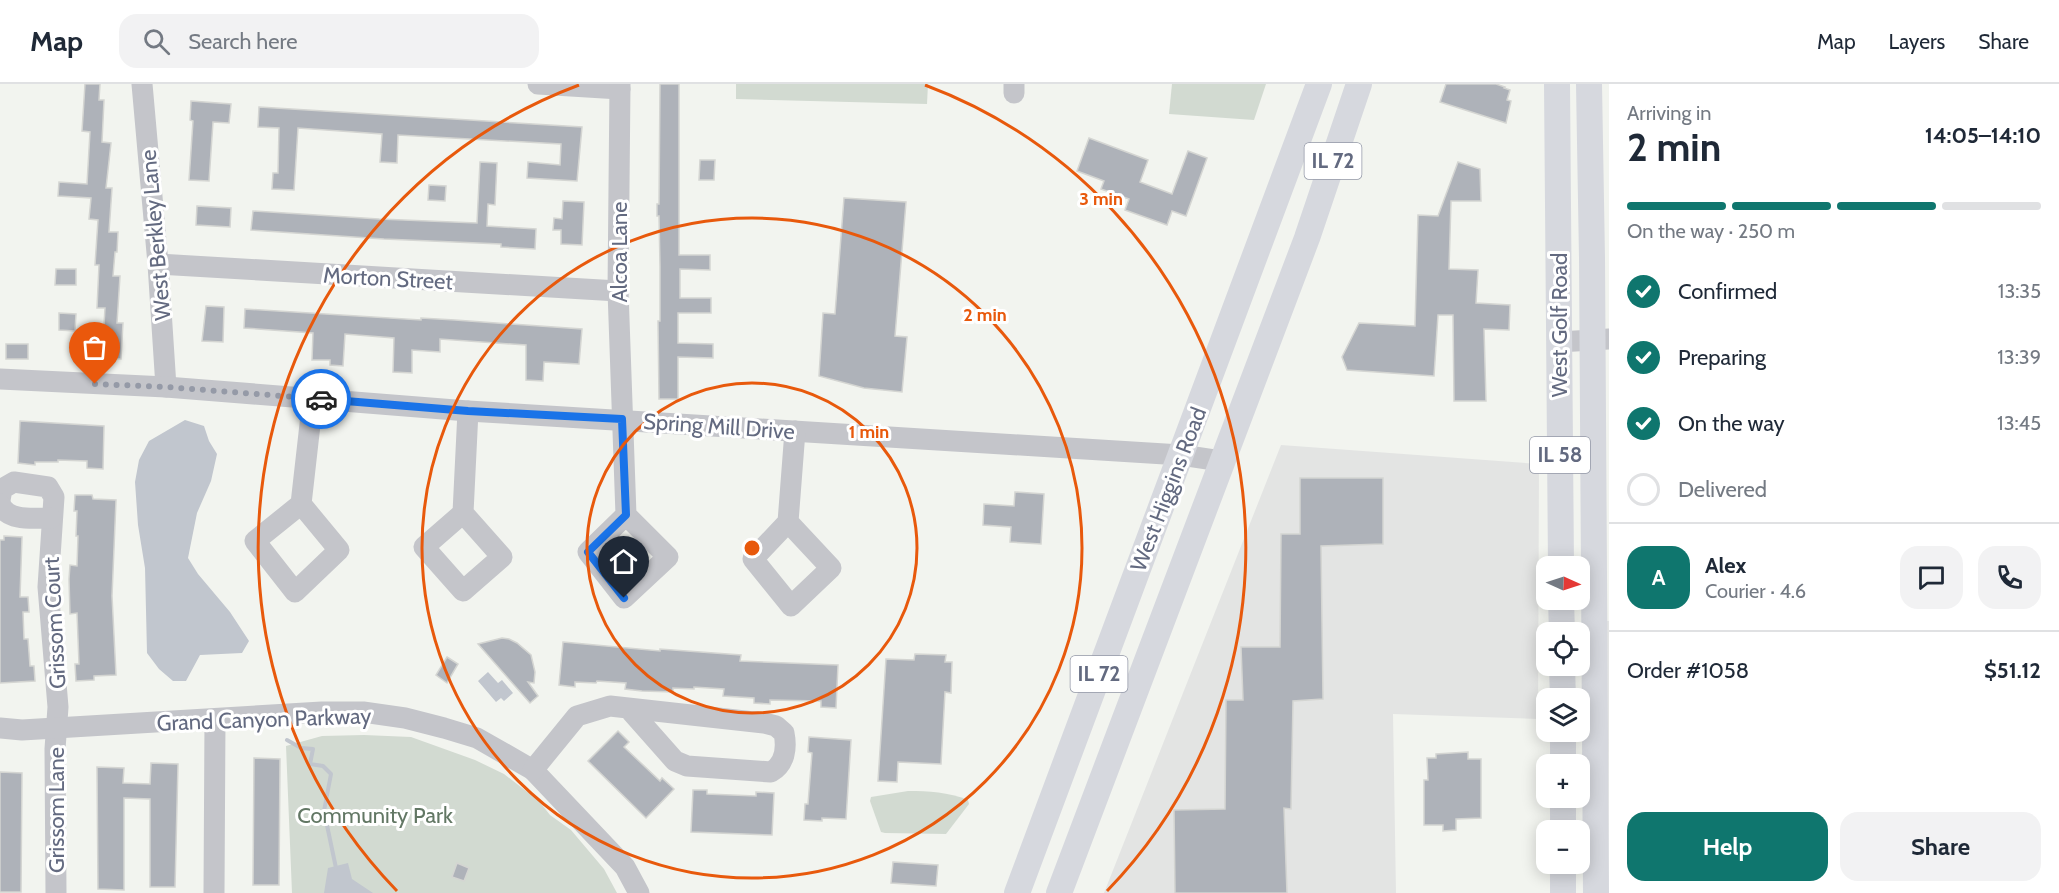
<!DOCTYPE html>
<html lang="en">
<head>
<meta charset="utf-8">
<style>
  :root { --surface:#fff; --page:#f2f2f3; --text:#1f2937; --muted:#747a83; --line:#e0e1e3; --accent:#0f766e }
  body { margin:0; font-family:Cabin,sans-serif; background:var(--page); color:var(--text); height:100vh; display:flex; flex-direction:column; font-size:22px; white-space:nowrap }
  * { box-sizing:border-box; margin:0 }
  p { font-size:20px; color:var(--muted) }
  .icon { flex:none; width:33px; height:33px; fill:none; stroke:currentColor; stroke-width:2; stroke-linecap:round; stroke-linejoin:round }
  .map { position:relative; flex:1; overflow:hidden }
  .side { display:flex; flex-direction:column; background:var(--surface); width:450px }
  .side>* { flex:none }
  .needle { width:39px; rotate:93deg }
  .fabs { position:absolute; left:1536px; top:472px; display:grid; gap:12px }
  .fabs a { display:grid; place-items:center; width:54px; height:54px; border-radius:12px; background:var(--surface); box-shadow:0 3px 15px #0003; font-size:30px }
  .pin { position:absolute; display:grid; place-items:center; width:51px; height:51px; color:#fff; margin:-62px -26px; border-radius:50% 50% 50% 0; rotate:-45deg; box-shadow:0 0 6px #0007 }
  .pin .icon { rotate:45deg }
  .courier { position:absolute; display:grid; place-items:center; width:60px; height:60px; margin:-30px; border:4px solid #1a73e8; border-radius:50%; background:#fff; color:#222; box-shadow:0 2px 8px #0007 }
  .headline em { font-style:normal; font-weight:800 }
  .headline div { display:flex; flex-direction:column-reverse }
  .headline { display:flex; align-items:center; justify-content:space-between; height:102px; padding:0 18px }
  h1 { font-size:39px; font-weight:800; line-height:45px }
  .bar { display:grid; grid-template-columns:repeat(4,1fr); gap:9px 6px; align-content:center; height:72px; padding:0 18px }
  .bar i { height:8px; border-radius:4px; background:var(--line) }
  .bar .active { background:var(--accent) }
  .bar p { grid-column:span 4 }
  .line { display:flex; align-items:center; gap:15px; padding:0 18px; border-top:2px solid var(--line) }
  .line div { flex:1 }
  .round { display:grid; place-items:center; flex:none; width:63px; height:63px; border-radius:18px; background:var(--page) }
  ol { padding:0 18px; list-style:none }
  li { display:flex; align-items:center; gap:18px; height:66px }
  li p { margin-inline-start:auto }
  li .icon { padding:6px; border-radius:50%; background:var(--accent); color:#fff; stroke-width:4 }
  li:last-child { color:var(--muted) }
  li i { width:33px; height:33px; border:3px solid var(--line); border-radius:50% }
  .button { display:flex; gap:12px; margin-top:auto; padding:12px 18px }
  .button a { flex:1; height:69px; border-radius:18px; background:var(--accent); color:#fff; font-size:24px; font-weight:800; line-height:69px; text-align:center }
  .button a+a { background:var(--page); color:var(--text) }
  header { display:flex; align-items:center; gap:36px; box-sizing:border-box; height:84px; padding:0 30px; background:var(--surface); border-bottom:2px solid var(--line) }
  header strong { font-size:28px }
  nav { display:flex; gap:33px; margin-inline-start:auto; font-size:21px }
  .search { width:420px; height:54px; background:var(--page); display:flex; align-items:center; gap:15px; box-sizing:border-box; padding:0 21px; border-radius:18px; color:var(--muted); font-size:22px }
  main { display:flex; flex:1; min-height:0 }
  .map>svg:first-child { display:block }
</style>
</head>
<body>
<header>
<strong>Map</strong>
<div class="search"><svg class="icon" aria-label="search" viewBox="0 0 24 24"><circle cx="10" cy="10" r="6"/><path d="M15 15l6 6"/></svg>Search here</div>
<nav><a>Map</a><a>Layers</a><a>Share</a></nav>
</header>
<main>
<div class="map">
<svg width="1609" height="809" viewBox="0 0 1609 809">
  <rect width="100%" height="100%" fill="#f2f4ef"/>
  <g fill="#e3e4e3">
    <polygon points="1281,361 1539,380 1538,635 1393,630 1396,809 1104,809"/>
    <polygon points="1607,537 1609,537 1609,774"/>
  </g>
  <g fill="#d2dad1">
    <polygon points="736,0 928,0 927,20 736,15"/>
    <polygon points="1172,0 1266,0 1254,36 1169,30"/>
    <polygon points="364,651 411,653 475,676 504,690 539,717 550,731 571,746 604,785 617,809 292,809 286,662 322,652"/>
    <path d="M 908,707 C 929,707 948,708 968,716 L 969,720 L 946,750 L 885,749 L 881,748 L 870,717 L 871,713 Z"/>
  </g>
  <g fill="#c1c6ce">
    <polygon points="185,336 204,342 209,357 217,370 211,397 197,429 188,474 198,490 230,528 249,557 242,569 200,571 186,597 173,597 159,585 147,569 145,484 138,441 135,398 139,376 149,357"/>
    <polygon points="488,588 498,599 502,596 513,609 504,617 501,614 496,618 478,597"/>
    <polygon points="348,779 352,795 373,809 324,809 328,784"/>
  </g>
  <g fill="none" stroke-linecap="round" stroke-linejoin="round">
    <polyline stroke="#c1c6ce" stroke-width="4" points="287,656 301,664 313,665 310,680 323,682 331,690 324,727 336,784"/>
  </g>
  <g fill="#aeb2b9" stroke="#d4d5d2" stroke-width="1.5">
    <polygon points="85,0 100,0 99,16 104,16 102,58 111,59 106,104 112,104 109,148 118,148 117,168 115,168 113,192 120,192 117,239 123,239 121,275 102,274 105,224 97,224 99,181 95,181 98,136 89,135 91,114 58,112 59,98 87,100 90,48 82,47"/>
    <polygon points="660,0 679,0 679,171 710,171 710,186 680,185 680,214 711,214 711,229 678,229 678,259 713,260 713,274 678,273 678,315 659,315 658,237 660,237 660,182 659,132 657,132 657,120 659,120"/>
    <polygon points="1446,0 1496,0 1505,3 1504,4 1510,6 1507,16 1511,17 1506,39 1440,18"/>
    <polygon points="191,17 231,20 229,39 213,38 209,97 189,96 193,37 190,36"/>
    <polygon points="259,23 582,43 577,97 527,94 528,78 560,81 561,60 398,51 397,79 380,78 382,50 298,44 294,106 272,105 273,89 278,89 279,44 258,43"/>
    <polygon points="1089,54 1148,76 1140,98 1172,110 1188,67 1207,74 1186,132 1172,127 1167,141 1125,126 1129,115 1101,105 1104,97 1077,87"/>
    <polygon points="700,76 715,76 714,96 699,96"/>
    <polygon points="480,78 497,79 495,121 488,120 487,142 536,145 535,165 501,163 501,160 384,155 251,146 253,127 379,135 477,139"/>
    <polygon points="1458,78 1480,85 1481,117 1451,117 1449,185 1478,186 1476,219 1510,221 1509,246 1484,245 1486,317 1454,317 1453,231 1438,231 1434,292 1347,286 1342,273 1359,239 1415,242 1418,131 1438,132"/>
    <polygon points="429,101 446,102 445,117 428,116"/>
    <polygon points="844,114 906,118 895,252 907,253 902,308 864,304 819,292 823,229 835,230"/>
    <polygon points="563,117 584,118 582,161 561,160 561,146 553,146 554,134 562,135"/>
    <polygon points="197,122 231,124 230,143 196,141"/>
    <polygon points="56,185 76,185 76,201 55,201"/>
    <polygon points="206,222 224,223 223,258 202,257"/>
    <polygon points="245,225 421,236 421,234 455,236 582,245 579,280 544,278 543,297 526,296 526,261 440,255 440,268 412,266 412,289 393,288 394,254 345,250 343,282 330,281 330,276 312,276 313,249 244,244"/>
    <polygon points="59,229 76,230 75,247 59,246"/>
    <rect x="6" y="260" width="22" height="15"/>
    <polygon points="20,337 104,342 103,385 87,384 87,377 58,376 58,378 35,378 35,381 18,379"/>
    <polygon points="1300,394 1383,394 1383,460 1321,462 1323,615 1293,617 1291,725 1284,724 1287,809 1175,809 1174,726 1225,725 1226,616 1243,616 1241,563 1280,563 1281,450 1300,450"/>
    <polygon points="1015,408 1044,410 1041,460 1010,458 1011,443 983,441 984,420 1014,422"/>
    <polygon points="75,411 92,411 93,415 116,416 112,512 116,591 94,592 94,596 76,597 75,580 79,580 77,529 70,530 69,495 70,481 77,482 78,452 76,452 77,427 74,427"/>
    <polygon points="4,452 22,453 20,513 28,513 29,528 23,528 24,555 28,555 30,582 34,582 35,597 0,599 0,456 4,456"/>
    <polygon points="502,554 509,555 517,559 531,571 535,588 534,599 528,598 538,612 530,619 478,560"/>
    <polygon points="563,558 660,567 660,565 741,571 740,577 838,581 836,624 821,623 821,617 770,616 770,620 754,619 754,614 723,612 724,605 694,603 694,605 673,604 673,608 642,607 625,605 626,599 597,597 596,599 575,598 575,603 559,601"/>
    <polygon points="915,570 946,571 945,578 952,578 951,609 945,608 941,680 898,678 897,698 878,697 886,575 914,576"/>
    <polygon points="447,573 458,580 447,599 436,591"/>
    <polygon points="618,647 629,658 624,663 660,697 662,694 674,705 646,734 588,677"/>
    <polygon points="809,653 851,656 846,735 822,734 822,737 804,736 805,720 808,720 812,669 808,668"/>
    <polygon points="1468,668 1468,675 1481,675 1481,734 1456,735 1456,746 1443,747 1443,741 1424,741 1424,696 1428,696 1427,674 1436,674 1436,670"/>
    <polygon points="254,674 280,675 279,801 253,801"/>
    <polygon points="151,679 178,680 175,803 150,803 150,715 124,714 124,806 98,805 97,683 124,684 123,699 150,700"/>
    <polygon points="0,688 22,689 21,808 0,808"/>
    <polygon points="693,706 707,706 707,710 756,712 756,708 774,709 772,751 691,748"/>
    <polygon points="893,778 938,781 936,802 891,799"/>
    <polygon points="457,779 469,784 464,797 452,793"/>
  </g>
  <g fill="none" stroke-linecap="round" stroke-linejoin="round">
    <g stroke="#c4c5ca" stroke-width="21">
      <polyline points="142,0 158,180 166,303"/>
      <polyline points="538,0 620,5"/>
      <polyline points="620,0 618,207 626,431 668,473 624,514 588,468 626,431"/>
      <polyline points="1014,0 1014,9"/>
      <polyline points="158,180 618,207"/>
      <polyline points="1559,258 1609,255"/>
      <polyline points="0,295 166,303 468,327 1181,371 1221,377"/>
      <polyline points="0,416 2,405 14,398 48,403 54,413 48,503 58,623 55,665 56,809"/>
      <path d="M 0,420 C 8,438 34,434 51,434"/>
      <polyline points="301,420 339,466 295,508 255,457 301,420 313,314"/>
      <polyline points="463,429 424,463 463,507 502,473 463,429 468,327"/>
      <polyline points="788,438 831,484 791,522 753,475 788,438 795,347"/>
      <polyline points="0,644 22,646 322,628 363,628 405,634 444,644 477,654 533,686 625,783 639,809"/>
      <path d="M 533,686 L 577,632 L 610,622 L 764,639 L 776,642 L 784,649 C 787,664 785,680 771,688 L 687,682 L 675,677 L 629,625"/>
      <polyline points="214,809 215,636"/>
    </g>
    <g stroke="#d6d8de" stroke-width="26">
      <polyline points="1557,0 1561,483"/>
      <polyline points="1589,0 1592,174 1596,809"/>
      <polyline points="1561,516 1562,549"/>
      <polyline points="1562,582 1563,615"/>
      <polyline points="1563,648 1563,681"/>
      <polyline points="1563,714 1563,747"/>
      <polyline points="1017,809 1319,0"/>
      <polyline points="1059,809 1307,154 1359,0"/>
      <polyline points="1563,809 1563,780"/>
    </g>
  </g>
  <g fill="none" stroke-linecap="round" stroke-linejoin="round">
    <polyline stroke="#959aa7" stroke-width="6" stroke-dasharray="0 10.8" points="95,300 166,303 321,315"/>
    <polyline stroke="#1a73e8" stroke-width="8" points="321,315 468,327 622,335 626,431 588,468 624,514"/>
  </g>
  <g fill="none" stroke="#e8590c" stroke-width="3">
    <circle cx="752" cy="464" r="165"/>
    <circle cx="752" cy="464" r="330"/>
    <path d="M397 807A494 494 0 0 1 579 1M925 1A494 494 0 0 1 1107 807"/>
  </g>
  <g text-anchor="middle" stroke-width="6" stroke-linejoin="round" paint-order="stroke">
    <g fill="#fff" stroke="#9297a6" stroke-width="1.5">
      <rect x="1304.5" y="59" width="57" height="36" rx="4.5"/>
      <rect x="1530" y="353" width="60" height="36" rx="4.5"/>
      <rect x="1070.5" y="572" width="57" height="36" rx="4.5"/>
    </g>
    <g font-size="21" font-weight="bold" fill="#636a80">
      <text x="1333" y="84">IL 72</text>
      <text x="1560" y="378">IL 58</text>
      <text x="1099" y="597">IL 72</text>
    </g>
    <g font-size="22" fill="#636a80" stroke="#fff">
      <text transform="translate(155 151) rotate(-95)" y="8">West Berkley Lane</text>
      <text transform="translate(619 168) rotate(-90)" y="8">Alcoa Lane</text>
      <text transform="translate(388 194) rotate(3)" y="8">Morton Street</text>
      <text transform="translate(1559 241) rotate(-90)" y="8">West Golf Road</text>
      <text transform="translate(719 342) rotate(4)" y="8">Spring Mill Drive</text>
      <text transform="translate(1168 405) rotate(-69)" y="8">West Higgins Road</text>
      <text transform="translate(54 539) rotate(-93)" y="8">Grissom Court</text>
      <text transform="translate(264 635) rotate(-2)" y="8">Grand Canyon Parkway</text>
      <text transform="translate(56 726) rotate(-90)" y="8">Grissom Lane</text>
    </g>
    <g font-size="22" fill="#627764" stroke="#fff">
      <text x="375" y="739">Community Park</text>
    </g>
  </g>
  <circle cx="752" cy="464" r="9" fill="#e8590c" stroke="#fff" stroke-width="3"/>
  <g font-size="18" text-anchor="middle" font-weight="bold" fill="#e8590c" stroke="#fff" stroke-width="6" stroke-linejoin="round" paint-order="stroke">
    <text x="1101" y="121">3 min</text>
    <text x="985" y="237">2 min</text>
    <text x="869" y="354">1 min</text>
  </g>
</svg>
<div class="fabs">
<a><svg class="needle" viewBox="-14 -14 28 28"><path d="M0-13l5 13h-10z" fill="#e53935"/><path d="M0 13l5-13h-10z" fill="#747a83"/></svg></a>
<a><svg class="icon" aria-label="locate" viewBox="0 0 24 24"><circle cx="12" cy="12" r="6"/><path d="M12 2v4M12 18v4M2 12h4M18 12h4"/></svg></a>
<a><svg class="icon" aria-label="layers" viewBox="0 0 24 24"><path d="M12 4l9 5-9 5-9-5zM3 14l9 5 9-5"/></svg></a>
<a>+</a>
<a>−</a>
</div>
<div class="pin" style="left:95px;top:300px;background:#ea580c"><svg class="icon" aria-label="bag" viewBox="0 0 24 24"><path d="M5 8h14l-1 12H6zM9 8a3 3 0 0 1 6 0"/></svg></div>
<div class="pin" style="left:624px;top:514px;background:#1f2937"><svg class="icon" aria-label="home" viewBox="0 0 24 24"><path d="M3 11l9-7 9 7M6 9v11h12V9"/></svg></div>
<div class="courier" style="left:321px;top:315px"><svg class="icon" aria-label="car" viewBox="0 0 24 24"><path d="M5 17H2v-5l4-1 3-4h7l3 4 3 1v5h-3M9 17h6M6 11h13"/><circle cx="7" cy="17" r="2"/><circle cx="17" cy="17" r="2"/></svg></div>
</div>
<section class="side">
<div class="headline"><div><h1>2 min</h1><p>Arriving in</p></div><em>14:05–14:10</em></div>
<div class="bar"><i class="active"></i><i class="active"></i><i class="active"></i><i></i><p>On the way · 250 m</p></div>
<ol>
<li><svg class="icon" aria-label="check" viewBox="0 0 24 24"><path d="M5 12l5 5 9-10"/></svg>Confirmed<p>13:35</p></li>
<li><svg class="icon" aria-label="check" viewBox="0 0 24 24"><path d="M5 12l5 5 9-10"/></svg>Preparing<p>13:39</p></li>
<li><svg class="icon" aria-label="check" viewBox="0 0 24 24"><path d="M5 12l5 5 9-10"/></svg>On the way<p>13:45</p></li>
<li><i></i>Delivered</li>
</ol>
<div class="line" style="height:108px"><b class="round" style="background:var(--accent);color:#fff">A</b><div><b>Alex</b><p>Courier · 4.6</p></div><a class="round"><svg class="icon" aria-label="chat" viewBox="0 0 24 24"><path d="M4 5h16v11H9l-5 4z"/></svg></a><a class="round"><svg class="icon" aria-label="phone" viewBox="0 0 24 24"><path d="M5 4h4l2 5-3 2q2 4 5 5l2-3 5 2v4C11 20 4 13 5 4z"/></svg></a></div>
<div class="line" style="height:78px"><div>Order #1058</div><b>$51.12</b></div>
<div class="button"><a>Help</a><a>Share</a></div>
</section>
</main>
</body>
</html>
